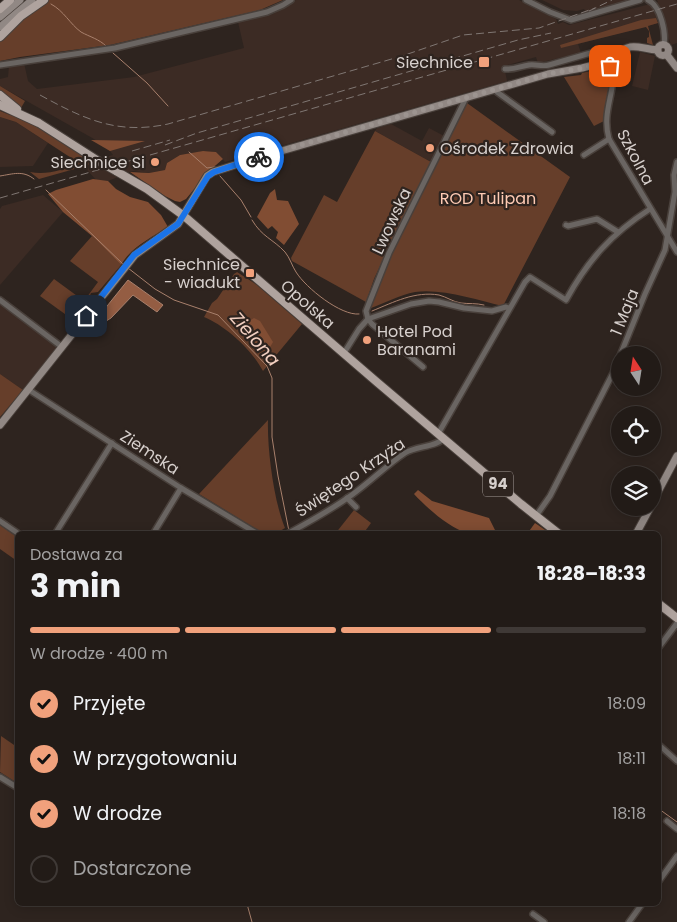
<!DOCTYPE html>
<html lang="pl">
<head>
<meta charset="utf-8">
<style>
  :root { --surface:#221b17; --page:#2e2824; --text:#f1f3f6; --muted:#a2a1a1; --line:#3f3936; --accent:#f1a17c }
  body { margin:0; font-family:Poppins,sans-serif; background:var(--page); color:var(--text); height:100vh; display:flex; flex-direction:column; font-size:19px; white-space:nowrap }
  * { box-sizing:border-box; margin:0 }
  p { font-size:16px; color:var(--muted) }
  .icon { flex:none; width:28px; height:28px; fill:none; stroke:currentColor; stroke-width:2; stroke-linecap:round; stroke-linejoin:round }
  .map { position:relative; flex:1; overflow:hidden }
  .side { position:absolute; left:15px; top:531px; width:646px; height:375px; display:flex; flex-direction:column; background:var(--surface); border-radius:8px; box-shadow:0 2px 12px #0003,0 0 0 1px var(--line) }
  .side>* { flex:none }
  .needle { width:32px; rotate:348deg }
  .controls { position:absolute; left:611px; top:346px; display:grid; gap:10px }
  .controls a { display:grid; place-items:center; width:50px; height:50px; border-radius:50%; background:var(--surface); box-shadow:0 2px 12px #0003,0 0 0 1px var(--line); font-size:25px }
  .pin { position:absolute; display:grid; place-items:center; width:42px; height:42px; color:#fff; margin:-21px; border-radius:10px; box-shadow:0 2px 8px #0006 }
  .courier { position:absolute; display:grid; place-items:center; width:50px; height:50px; margin:-25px; border:4px solid #1a73e8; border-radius:50%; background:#fff; color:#222; box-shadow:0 1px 6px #0007 }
  .overview em { font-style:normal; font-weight:700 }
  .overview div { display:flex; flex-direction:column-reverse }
  .overview { display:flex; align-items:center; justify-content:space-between; height:85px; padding:0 15px }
  h1 { font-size:32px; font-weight:700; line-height:38px }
  .bar { display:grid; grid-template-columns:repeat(4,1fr); gap:8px 5px; align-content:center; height:60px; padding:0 15px }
  .bar i { height:6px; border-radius:4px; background:var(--line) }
  .bar .active { background:var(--accent) }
  .bar p { grid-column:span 4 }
  ol { padding:0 15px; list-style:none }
  li { display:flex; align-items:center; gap:15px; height:55px }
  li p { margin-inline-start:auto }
  li .icon { padding:5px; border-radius:50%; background:var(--accent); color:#111; stroke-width:4 }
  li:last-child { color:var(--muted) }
  li i { width:28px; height:28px; border:2px solid var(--line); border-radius:50% }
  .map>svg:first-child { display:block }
</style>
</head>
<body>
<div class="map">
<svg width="677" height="922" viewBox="0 0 677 922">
  <rect width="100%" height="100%" fill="#2e241f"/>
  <g fill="#3c2b24">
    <polygon points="296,0 519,0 556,19 558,24 563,22 569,25 658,2 657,0 677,0 677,43 671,45 662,18 657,19 658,23 578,44 581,53 538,63 536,57 504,66 507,81 225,162 216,152 205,151 180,155 167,163 165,170 149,173 133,171 108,181 96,180 82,164 113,155 110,151 94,139 0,86 0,79 8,77 9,66 24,63 28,81 37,89 134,77 244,48 238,22 273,14"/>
    <polygon points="542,0 632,0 587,14 584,9 577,11 563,10"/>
    <polygon points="640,52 655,56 648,90 632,86"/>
    <polygon points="0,117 16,122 48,143 33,166 0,167"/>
    <polygon points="391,124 422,141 429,128 444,136 431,162 375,131 377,128"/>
    <polygon points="43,195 63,212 0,285 0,209 2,206"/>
    <polygon points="0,303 58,346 23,390 0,374"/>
  </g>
  <g fill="#663e2a">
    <polygon points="48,0 283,0 260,10 110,45 20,57 0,61 0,40 14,25"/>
    <polygon points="656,18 658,23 648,26 653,45 647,43 647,38 649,37 649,31 646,27 561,48 560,45 641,20"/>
    <polygon points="599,69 609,75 610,80 604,112 604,121 594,126 564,77 581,75 582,73"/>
    <polygon points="0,86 25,101 21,108 0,92"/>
    <path d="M 467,103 L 570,177 L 503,306 C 477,300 441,288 415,292 C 400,295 385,303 371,308 L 369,306 L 392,252 Z"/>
    <path d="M 0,111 L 10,115 L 11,113 L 34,124 L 96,163 L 39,179 L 30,172 C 47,175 64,170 79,163 L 16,122 L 0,117 Z"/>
    <polygon points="375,131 431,162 393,238 374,279 366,302 292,261 291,258 324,195 337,202"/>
    <polygon points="92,236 121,265 98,292 91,293 89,298 91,303 76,322 40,296 54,279 84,301 98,282 70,261"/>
    <path d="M 237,272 L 257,285 L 302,324 L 263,371 C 252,350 226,326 204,317 L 212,303 L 217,299 L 234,274 Z"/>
    <polygon points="0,374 23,390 0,417"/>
    <path d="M 268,420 C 267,449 274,502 285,528 L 280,531 L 273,530 L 261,532 L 199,494 Z"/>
    <polygon points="354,510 371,523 363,534 335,534"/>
    <polygon points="0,525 17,537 17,561 0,549"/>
    <polygon points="1,736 17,747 17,783 0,772"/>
  </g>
  <g fill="#814d33">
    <polygon points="91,140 145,141 110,151"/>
    <polygon points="203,151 216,152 223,159 209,171 186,199 180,202 175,201 165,196 130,172 149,173 165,170 167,163 180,155"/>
    <path d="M 93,179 L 108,181 L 116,189 L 130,197 L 148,202 L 161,215 L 168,227 C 151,238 131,247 121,265 L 92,236 L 63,212 L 48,194 L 56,190 Z"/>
    <polygon points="275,189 277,200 288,201 299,224 284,245 276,238 278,232 272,226 268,229 257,217 270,193"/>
    <polygon points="254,318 260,321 273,342 266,354 240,330 243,325"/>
    <path d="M 418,490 L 432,501 L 489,518 L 496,532 L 499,534 C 490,534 477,536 468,533 C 450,529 426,507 414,494 Z"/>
    <polygon points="535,523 551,534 527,534"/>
  </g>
  <polygon fill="#945d43" stroke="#a8806c" points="128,280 163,305 157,312 133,295 111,318 95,328 91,326"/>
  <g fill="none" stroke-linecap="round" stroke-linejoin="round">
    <g stroke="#a8806c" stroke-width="1">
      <path d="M 51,4 C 64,11 70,24 81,32 C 90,37 99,39 106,46"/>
      <polyline points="113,53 147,83 168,106"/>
      <polyline points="189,152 207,168 215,167"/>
      <path d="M 0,176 C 13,174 23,170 34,179"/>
      <polyline points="220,176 241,200 251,217"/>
      <polyline points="46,190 123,264"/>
      <path d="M 252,220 C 262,237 273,239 285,252 C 290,258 292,266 296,272 C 306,288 341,316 359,314"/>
      <polyline points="128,268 155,289 174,300 218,315 267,366 272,378 272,437 278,476 289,531"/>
      <path d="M 372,311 C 394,302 415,291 439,295 C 447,297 453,302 461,303 C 469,304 476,303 484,305"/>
      <polyline points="659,809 677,822"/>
      <polyline points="247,904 252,922"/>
    </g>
    <defs>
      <g id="street">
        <polyline points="526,0 550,12 571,20 640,0"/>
        <path d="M 648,0 C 661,6 666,33 664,45"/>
        <polyline points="0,65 115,48 267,12 283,5 291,0"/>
        <path d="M 612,65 C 617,92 601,110 609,139 L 677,252"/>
        <path d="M 505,69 C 514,70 521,66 529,65 C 536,64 542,67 549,65 L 601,50 L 607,55"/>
        <polyline points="496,90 497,92 552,132"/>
        <polyline points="584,155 609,139"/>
        <polyline points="566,225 568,226 597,219 618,232"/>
        <polyline points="0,300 62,347"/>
        <polyline points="344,353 359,329 368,319 411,304 429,301 439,302 464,308 492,311 506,307 509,308"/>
        <polyline points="423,367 372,324 368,319 366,311 389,253 466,98"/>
        <polyline points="29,390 181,488 258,534"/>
        <path d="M 438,434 L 525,282 L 530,277 L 566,300 C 588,260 611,234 650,209"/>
        <polyline points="347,498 356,507"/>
        <polyline points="536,516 550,496 613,373 645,294 665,250 675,192 674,175 677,162"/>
        <polyline points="0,521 19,534"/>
        <polyline points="55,534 112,443"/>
        <polyline points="153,534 181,488"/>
        <path d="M 287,534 C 309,522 333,509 353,494 C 371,481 387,465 405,453 C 416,446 437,447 444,438"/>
        <polyline points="659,647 677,623"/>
        <polyline points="659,745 677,761"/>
        <polyline points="0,777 18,788"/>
        <polyline points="667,821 677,829"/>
        <polyline points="659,881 677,856"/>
        <polyline points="533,914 544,922"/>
        <polyline points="629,922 642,904"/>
      </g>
      <g id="secondary">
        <polyline points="0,17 20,0"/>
        <polyline points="0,27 32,0"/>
        <circle cx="663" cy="50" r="5.5"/>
        <polyline points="667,55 677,68"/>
        <path d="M 615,56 C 632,40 639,49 658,50"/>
        <polyline points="605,62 608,65 612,65 616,61 615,56"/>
        <polyline points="605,62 607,55 611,54 615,56"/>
        <polyline points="0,425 135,255 178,224 207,176 213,172 257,158 548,74 582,68 605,62"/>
        <polyline points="652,503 677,456"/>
        <polyline points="636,534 650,508"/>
      </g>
      <g id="primary">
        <polyline points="0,9 10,0"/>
        <polyline points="0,37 21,16 44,0"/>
        <polyline points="0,95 17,109"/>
        <polyline points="0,105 39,123 100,162"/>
        <polyline points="116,171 147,189 184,216 378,383 521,504 559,534"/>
        <polyline points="659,604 677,618"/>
      </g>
    </defs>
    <use href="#street" stroke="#49403b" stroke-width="8"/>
    <use href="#secondary" stroke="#49403b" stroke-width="9"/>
    <use href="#primary" stroke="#49403b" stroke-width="10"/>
    <use href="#street" stroke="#6a6562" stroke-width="5"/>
    <use href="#secondary" stroke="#918884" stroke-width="7"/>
    <use href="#primary" stroke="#afa39e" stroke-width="8"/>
    <g stroke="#807773" stroke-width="1" stroke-dasharray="8 4" stroke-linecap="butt">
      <polyline points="589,11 612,0"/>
      <path d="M 40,95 C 84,119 117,135 168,124 L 402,56 L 463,35 L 539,28 L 595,8"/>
      <polyline points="165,145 197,133 518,40 551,33"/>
      <polyline points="132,151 170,140"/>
      <polyline points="0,198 677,4"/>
    </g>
    <defs>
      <polyline id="primary-bridge" points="100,162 116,171"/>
    </defs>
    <use href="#primary-bridge" stroke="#49403b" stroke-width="10" stroke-linecap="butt"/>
    <use href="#primary-bridge" stroke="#afa39e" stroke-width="8"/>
  </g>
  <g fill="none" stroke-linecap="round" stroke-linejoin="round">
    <polyline stroke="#9c9490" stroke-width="5" stroke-dasharray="0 9" points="259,157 548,74 582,68 605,62 610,66"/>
    <polyline stroke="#1a73e8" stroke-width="6" points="86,316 134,255 178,224 208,176 214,172 259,157"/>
  </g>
  <g fill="#f1a17c" stroke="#2e241f" stroke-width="2">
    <rect x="478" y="56" width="12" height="12" rx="2.5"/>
    <circle cx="430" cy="148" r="5"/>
    <circle cx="155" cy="162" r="5"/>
    <rect x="245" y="268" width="10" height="10" rx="2.5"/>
    <circle cx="367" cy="340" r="5"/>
  </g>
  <g text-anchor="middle" stroke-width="4.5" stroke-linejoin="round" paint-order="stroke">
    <rect fill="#2e241f" stroke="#a49c99" stroke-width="1" x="483" y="471.5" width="30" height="25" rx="4"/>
    <g font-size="15" font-weight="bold" fill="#d7d0cd">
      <text x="498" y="489">94</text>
    </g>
    <g font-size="16" fill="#d7d0cd" stroke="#2e241f" text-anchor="end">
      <text x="473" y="68">Siechnice</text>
      <text x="440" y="154" text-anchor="start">Ośrodek Zdrowia</text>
      <text x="145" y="168">Siechnice Si</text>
      <text x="240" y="270">Siechnice<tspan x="240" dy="18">- wiadukt</tspan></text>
      <text x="377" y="337" text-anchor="start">Hotel Pod<tspan x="377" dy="18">Baranami</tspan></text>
    </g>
    <g font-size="16" fill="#d7d0cd" stroke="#2e241f">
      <text transform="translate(636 157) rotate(62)" y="6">Szkolna</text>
      <text transform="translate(391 221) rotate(-65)" y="6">Lwowska</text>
      <text transform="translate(308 304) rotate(41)" y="6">Opolska</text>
      <text transform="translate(624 312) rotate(-68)" y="6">1 Maja</text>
      <text transform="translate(150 452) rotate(33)" y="6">Ziemska</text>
      <text transform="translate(350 477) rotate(-34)" y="6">Świętego Krzyża</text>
    </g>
    <g font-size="16" fill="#fecab3" stroke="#2e241f">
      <text x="488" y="204">ROD Tulipan</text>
    </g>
    <g font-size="18" font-style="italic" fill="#f3d0c1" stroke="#2e241f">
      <text transform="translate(255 339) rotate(49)" y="6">Zielona</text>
    </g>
  </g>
</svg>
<div class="controls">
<a><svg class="needle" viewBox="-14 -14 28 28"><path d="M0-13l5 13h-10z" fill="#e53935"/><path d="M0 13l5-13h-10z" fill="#a2a1a1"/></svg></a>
<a><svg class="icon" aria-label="locate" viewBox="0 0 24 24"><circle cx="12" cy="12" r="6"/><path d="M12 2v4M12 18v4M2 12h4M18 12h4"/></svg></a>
<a><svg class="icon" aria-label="layers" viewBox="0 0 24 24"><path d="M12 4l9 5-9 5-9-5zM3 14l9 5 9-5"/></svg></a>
</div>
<div class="pin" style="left:610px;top:66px;background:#ea580c"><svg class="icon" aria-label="bag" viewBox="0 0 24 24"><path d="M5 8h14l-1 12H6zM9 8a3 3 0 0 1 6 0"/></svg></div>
<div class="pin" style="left:86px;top:316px;background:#1f2937"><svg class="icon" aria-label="home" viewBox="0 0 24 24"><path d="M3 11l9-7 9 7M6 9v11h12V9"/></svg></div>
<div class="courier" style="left:259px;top:157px"><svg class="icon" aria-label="bike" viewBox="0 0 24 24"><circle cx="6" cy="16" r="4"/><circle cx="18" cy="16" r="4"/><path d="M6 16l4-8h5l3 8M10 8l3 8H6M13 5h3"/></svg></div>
<section class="side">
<div class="overview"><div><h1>3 min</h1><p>Dostawa za</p></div><em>18:28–18:33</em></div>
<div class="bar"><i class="active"></i><i class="active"></i><i class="active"></i><i></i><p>W drodze · 400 m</p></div>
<ol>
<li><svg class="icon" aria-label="check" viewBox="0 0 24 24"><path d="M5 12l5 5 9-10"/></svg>Przyjęte<p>18:09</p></li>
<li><svg class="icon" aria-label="check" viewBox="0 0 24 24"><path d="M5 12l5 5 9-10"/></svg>W przygotowaniu<p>18:11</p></li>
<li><svg class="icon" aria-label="check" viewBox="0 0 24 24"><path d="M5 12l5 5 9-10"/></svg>W drodze<p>18:18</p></li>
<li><i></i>Dostarczone</li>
</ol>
</section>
</div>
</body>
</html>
